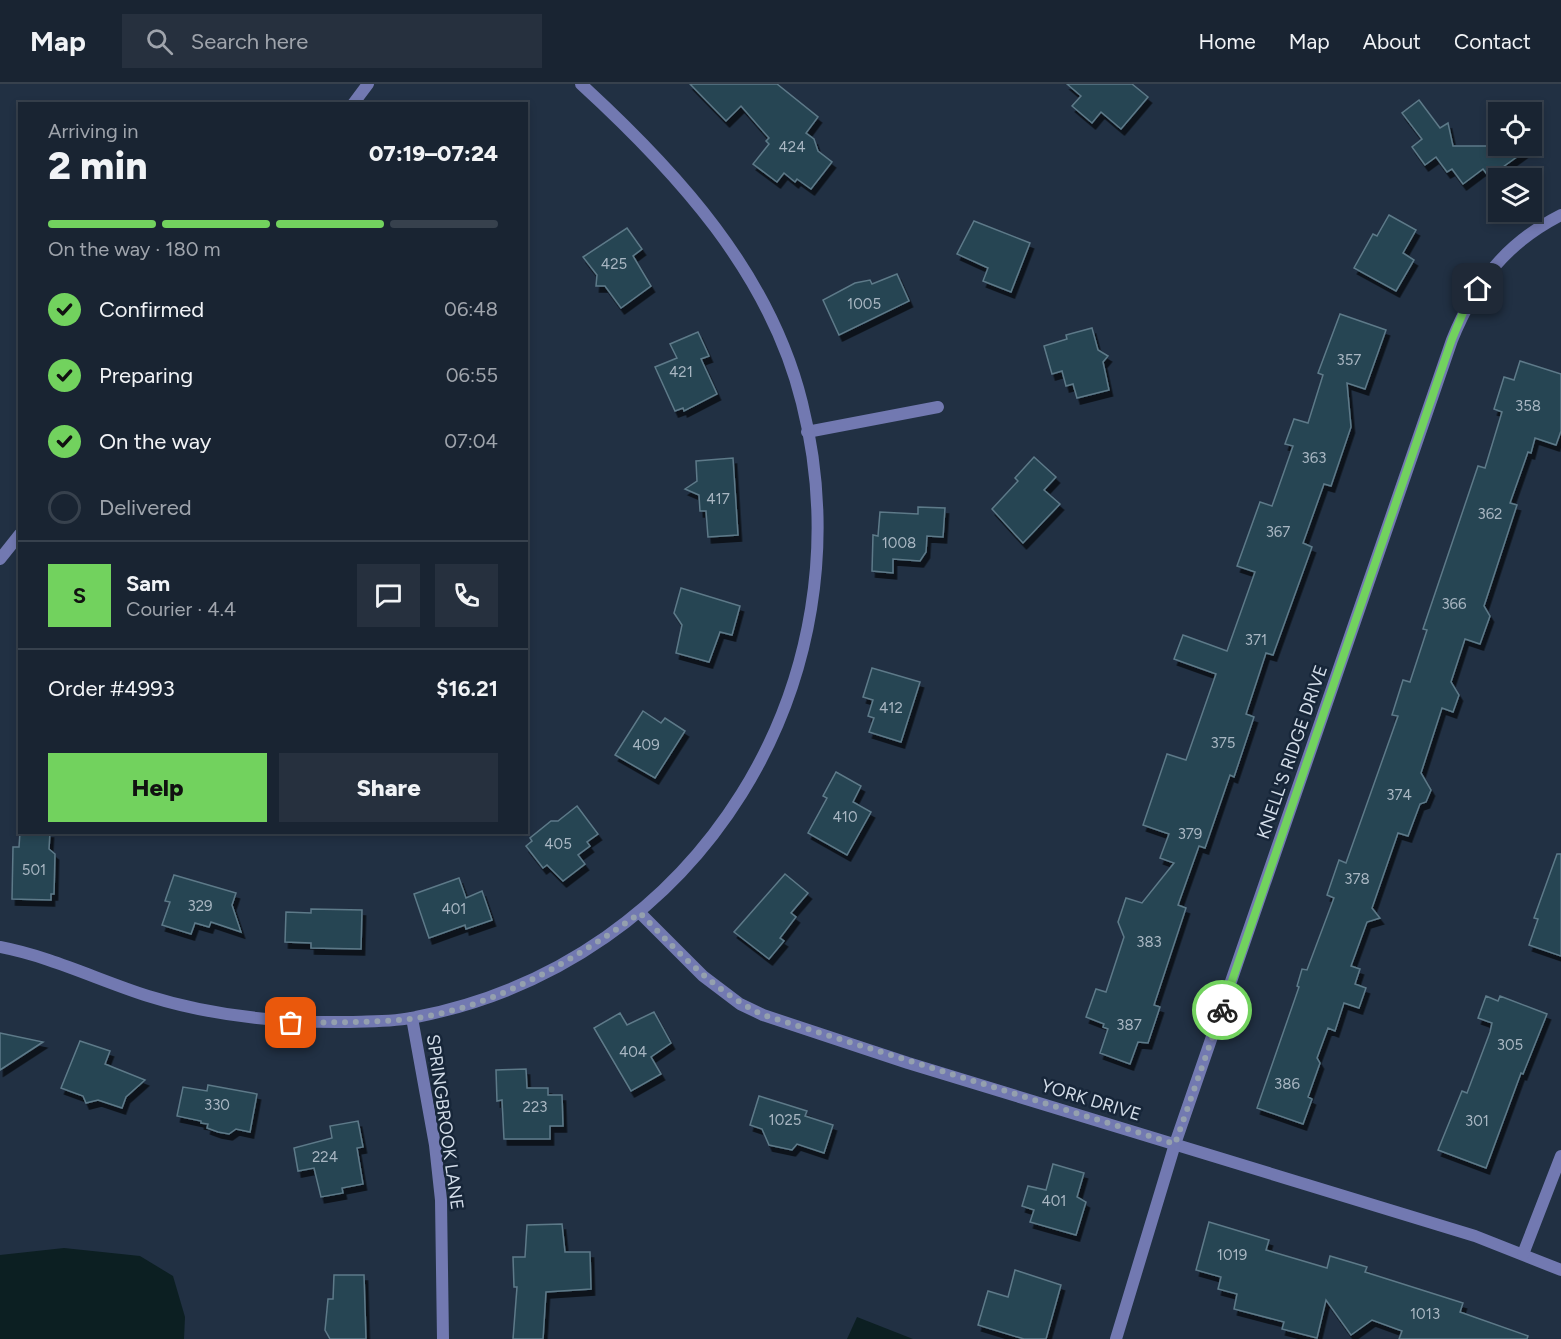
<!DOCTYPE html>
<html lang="en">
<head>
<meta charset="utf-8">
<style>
  :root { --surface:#192432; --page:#26303e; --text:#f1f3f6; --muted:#9fa4ac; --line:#37414d; --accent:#72d25e }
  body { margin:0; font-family:Figtree,sans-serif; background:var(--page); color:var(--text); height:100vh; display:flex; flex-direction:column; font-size:22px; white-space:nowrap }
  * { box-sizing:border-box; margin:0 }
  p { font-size:20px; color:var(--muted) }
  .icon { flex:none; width:33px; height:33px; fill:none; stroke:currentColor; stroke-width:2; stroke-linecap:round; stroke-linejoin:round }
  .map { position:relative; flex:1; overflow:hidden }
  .details { position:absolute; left:18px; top:18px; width:510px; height:732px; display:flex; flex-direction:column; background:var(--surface); border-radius:0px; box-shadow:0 3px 9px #0003,0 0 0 2px var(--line) }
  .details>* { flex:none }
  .controls { position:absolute; left:1488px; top:18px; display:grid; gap:12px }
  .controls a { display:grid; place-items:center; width:54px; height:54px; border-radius:0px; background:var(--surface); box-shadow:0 3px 9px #0003,0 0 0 2px var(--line); font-size:30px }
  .pin { position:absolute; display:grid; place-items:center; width:51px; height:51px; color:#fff; margin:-26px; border-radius:12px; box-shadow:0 3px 9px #0006 }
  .courier { position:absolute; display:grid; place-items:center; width:60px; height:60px; margin:-30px; border:4px solid #72d25e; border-radius:50%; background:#fff; color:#222; box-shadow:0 2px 8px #0007 }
  .overview em { font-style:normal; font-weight:800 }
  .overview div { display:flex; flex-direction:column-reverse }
  .overview { display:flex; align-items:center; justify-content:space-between; height:102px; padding:0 30px }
  h1 { font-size:39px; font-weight:800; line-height:45px }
  .bar { display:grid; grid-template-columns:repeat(4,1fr); gap:9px 6px; align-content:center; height:72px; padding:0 30px }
  .bar i { height:8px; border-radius:4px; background:var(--line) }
  .bar .active { background:var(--accent) }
  .bar p { grid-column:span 4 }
  .line { display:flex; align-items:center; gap:15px; padding:0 30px; border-top:2px solid var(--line) }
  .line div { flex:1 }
  .round { display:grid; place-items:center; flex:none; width:63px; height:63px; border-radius:0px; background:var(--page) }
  ol { padding:0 30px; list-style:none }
  li { display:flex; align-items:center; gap:18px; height:66px }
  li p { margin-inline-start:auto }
  li .icon { padding:6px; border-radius:50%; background:var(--accent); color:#111; stroke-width:4 }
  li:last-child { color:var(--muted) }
  li i { width:33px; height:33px; border:3px solid var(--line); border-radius:50% }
  .cta { display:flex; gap:12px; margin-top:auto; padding:12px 30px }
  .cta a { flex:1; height:69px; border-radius:0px; background:var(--accent); color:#111; font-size:24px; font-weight:800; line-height:69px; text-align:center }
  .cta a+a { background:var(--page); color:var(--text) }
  header { display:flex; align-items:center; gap:36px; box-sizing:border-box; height:84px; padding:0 30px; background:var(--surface); border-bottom:2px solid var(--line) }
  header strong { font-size:28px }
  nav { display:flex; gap:33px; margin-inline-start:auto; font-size:21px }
  .search { width:420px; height:54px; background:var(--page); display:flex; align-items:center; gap:15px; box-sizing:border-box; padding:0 21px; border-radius:0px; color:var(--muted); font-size:22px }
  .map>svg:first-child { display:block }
</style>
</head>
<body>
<header>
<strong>Map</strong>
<div class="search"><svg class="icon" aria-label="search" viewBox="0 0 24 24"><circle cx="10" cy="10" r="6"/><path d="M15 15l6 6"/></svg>Search here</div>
<nav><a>Home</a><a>Map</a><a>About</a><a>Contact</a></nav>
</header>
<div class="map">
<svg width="1561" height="1255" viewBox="0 0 1561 1255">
  <defs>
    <filter id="shadow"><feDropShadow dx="3.5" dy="6" stdDeviation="0" flood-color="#0009"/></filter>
  </defs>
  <rect width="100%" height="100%" fill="#213043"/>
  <g fill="#0c1f22">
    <polygon points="64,1164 140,1172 173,1192 185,1233 184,1255 0,1255 0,1171"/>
    <polygon points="857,1233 913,1255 847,1255"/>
  </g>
  <g fill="#284452" stroke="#5d7a89" stroke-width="1.5" filter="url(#shadow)">
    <polygon points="690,0 777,0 818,33 806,49 814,55 818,67 832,78 811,105 797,95 795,98 784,89 777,98 753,80 769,60 766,57 769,54 741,22 726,37"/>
    <polygon points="1067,0 1132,0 1148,13 1121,45 1101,28 1092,39 1072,22 1081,12"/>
    <polygon points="1419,16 1440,44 1448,39 1453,62 1532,62 1489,93 1483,85 1463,100 1452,85 1447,88 1436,73 1425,81 1412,63 1422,55 1402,29"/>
    <polygon points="1389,131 1416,146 1403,169 1414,176 1396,207 1354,184 1373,150 1377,152"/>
    <polygon points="974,137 1030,159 1011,208 983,197 988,184 957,170"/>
    <polygon points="627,144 642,165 633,172 651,202 621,224 605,202 596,202 597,191 583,173"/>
    <polygon points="897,190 909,217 839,251 823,216 855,199 870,196 872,200"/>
    <polygon points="1340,230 1386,246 1365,305 1347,299 1351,343 1331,402 1324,400 1303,459 1312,463 1273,571 1266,569 1246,630 1254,633 1234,693 1230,691 1205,764 1199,762 1178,821 1186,824 1154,921 1160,923 1148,959 1138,958 1130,980 1100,969 1108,945 1103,943 1104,940 1086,933 1096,905 1106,908 1124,853 1118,838 1126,814 1142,819 1174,779 1160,774 1169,750 1143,741 1167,670 1186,676 1216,590 1174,575 1183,551 1227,567 1255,488 1237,482 1260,418 1272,422 1293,362 1285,360 1294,335 1308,339 1323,291 1318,289"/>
    <polygon points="1092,244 1098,266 1108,272 1103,278 1109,306 1077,314 1073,300 1066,302 1062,287 1052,290 1044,262 1067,255 1066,251"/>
    <polygon points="698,248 709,272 701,275 717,310 684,327 683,324 675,327 655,283 677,274 670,260"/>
    <polygon points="1520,277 1561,290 1561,347 1556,361 1535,354 1531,369 1528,368 1510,419 1517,421 1484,522 1490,532 1480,560 1465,555 1451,598 1459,611 1453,628 1442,624 1421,689 1431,706 1426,718 1420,720 1408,752 1398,749 1372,824 1380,834 1367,838 1351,882 1360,885 1355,900 1366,904 1359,924 1344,919 1335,947 1328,944 1317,974 1320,979 1308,1013 1312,1015 1303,1040 1257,1024 1299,903 1297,902 1302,885 1307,886 1334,814 1327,811 1339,776 1346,779 1398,632 1392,631 1403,596 1410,598 1427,546 1423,545 1478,382 1485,384 1502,328 1494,325 1504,293 1514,296"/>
    <polygon points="1034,373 1056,393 1044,406 1060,420 1023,459 992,425 1018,397 1015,394"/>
    <polygon points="733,374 738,451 708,453 706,427 700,427 699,411 685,405 697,397 696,377"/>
    <polygon points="918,423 945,424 943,453 927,452 926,468 920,477 893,475 893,489 872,487 873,451 878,452 880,428 918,430"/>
    <polygon points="681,504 740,522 732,551 720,548 709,578 676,569 682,541 674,529"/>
    <polygon points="872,584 920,598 901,658 869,648 874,634 868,632 873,616 863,613"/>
    <polygon points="643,627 661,639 665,634 685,647 655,694 615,671"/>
    <polygon points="836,688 861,702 853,718 871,728 847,771 808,749 827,714 823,712"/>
    <polygon points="577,722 598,750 587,758 590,762 578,771 585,780 563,797 547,781 543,784 526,762 532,757 530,754 551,737 558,737"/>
    <polygon points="20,748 50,748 49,765 55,770 54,810 51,810 51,816 12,815 13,763 19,763"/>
    <polygon points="1557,770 1561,770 1561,872 1529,861 1538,835 1534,834"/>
    <polygon points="785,790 808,809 791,829 796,833 780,854 784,857 769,875 734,848"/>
    <polygon points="174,791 236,809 232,821 241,848 211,838 209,843 195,839 191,850 162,841 170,818 165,817"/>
    <polygon points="459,794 466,814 482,807 492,836 466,845 465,841 429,854 414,810"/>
    <polygon points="311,825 362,826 361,865 311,864 311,859 285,858 286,828 311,829"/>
    <polygon points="1486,912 1498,917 1500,912 1547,930 1523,990 1521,989 1486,1084 1438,1066 1462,1007 1467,1009 1490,948 1492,939 1478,934"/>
    <polygon points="654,928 671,959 651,973 661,990 631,1007 594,944 620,929 627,941"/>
    <polygon points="0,949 43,958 0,986"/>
    <polygon points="80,957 110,967 105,980 145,996 126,1013 122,1024 98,1016 86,1019 83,1012 61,1004"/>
    <polygon points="526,985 527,1004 548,1004 548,1011 562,1011 563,1042 550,1042 550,1055 504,1055 502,1016 497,1017 496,986"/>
    <polygon points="208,1001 257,1010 250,1048 236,1045 229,1050 218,1048 207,1044 208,1040 201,1039 201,1037 177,1032 183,1003 207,1007"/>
    <polygon points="759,1012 807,1027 805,1032 833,1041 824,1069 797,1060 792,1066 769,1061 762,1045 750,1041"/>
    <polygon points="358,1037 363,1063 357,1064 363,1100 342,1104 343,1109 321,1113 314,1084 298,1087 294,1064 332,1054 330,1042"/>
    <polygon points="1053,1080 1084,1089 1077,1113 1086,1118 1076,1151 1030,1138 1034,1126 1022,1122 1028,1102 1046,1106"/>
    <polygon points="1209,1138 1269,1156 1266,1166 1327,1184 1330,1172 1367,1183 1365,1188 1463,1219 1460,1228 1528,1252 1527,1255 1399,1255 1402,1247 1372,1236 1351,1251 1326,1216 1317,1254 1282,1245 1284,1238 1234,1225 1237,1210 1218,1205 1221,1193 1196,1186"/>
    <polygon points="562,1140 565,1168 590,1168 591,1205 546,1208 543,1255 513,1255 517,1203 514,1203 513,1173 525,1173 527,1141"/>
    <polygon points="1015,1186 1061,1201 1046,1255 1024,1255 978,1241 988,1207 1008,1213"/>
    <polygon points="334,1191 364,1191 366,1255 330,1255 325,1246 328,1215 333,1215"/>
  </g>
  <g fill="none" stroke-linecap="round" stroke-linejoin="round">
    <g stroke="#7279b1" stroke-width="12">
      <polyline points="353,20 368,0"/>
      <polyline points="807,348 938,323"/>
      <polyline points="0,475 20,450"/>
      <polyline points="640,829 703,892 740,920 763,931 908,979 1475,1152 1561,1186"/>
      <path d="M 0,863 C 52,873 98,896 148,912 C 215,933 281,939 350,938 C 372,937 395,938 416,933 C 699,878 872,598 802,319 C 770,189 677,88 581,0"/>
      <polyline points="412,934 435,1061 441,1116 443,1255"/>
      <polyline points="1523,1170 1561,1072"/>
      <path d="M 1116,1255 L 1175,1060 L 1452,256 C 1475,199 1506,159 1561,131"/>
    </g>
  </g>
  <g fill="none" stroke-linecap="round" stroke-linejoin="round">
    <path stroke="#94a0ae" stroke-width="6" stroke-dasharray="0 10.8" d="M 291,939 C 331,938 371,939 410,935 C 495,924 572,877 640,829 C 678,868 714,907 763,931 L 1175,1060 L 1222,926"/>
    <polyline stroke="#72d25e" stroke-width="8" points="1222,926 1452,255 1467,219 1478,205"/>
  </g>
  <g text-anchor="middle" stroke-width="5" stroke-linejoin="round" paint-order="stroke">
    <g font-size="15" fill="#a8b6c2">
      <text x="792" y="68">424</text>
      <text x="614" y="185">425</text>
      <text x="864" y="225">1005</text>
      <text x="1349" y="281">357</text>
      <text x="681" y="293">421</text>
      <text x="1528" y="327">358</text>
      <text x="1314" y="379">363</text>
      <text x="718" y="420">417</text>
      <text x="1490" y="435">362</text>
      <text x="1278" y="453">367</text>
      <text x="899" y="464">1008</text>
      <text x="1454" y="525">366</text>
      <text x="1256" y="561">371</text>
      <text x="891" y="629">412</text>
      <text x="1223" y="664">375</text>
      <text x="646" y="666">409</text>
      <text x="1399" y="716">374</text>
      <text x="845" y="738">410</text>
      <text x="1190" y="755">379</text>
      <text x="558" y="765">405</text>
      <text x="34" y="791">501</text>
      <text x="1357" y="800">378</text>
      <text x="200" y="827">329</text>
      <text x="454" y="830">401</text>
      <text x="1149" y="863">383</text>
      <text x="1129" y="946">387</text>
      <text x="1510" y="966">305</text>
      <text x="633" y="973">404</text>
      <text x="1287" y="1005">386</text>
      <text x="217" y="1026">330</text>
      <text x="535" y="1028">223</text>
      <text x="785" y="1041">1025</text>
      <text x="1477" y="1042">301</text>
      <text x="325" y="1078">224</text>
      <text x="1054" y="1122">401</text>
      <text x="1232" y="1176">1019</text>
      <text x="1425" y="1235">1013</text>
    </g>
    <g font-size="18" fill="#d2dce8" stroke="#172639">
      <text transform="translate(1292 668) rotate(-71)" y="6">KNELL'S RIDGE DRIVE</text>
      <text transform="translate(1091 1016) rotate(17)" y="6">YORK DRIVE</text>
      <text transform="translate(445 1038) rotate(82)" y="6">SPRINGBROOK LANE</text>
    </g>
  </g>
</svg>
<div class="controls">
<a><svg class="icon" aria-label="locate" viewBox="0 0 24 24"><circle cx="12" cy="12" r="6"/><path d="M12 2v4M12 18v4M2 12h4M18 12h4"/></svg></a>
<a><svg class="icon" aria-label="layers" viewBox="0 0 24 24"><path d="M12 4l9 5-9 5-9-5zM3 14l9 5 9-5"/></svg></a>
</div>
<div class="pin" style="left:291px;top:939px;background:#ea580c"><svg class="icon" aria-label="bag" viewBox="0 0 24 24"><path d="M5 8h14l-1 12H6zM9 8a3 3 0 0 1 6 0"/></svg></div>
<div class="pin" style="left:1478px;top:205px;background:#1f2937"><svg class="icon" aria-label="home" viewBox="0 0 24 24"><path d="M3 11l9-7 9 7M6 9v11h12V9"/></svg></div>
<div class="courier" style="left:1222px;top:926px"><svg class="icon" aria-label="bike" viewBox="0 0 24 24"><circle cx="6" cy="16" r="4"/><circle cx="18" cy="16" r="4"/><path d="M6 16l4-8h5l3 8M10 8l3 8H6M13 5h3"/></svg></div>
<section class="details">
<div class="overview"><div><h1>2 min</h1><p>Arriving in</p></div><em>07:19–07:24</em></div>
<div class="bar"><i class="active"></i><i class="active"></i><i class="active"></i><i></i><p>On the way · 180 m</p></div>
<ol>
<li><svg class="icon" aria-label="check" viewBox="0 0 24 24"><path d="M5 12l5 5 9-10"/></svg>Confirmed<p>06:48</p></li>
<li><svg class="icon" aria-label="check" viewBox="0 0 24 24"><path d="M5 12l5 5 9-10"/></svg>Preparing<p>06:55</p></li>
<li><svg class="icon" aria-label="check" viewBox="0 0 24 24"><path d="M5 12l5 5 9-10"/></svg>On the way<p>07:04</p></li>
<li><i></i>Delivered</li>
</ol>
<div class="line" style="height:108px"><b class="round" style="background:var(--accent);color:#111">S</b><div><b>Sam</b><p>Courier · 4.4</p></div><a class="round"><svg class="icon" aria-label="chat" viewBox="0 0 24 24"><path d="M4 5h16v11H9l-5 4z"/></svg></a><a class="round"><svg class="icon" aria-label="phone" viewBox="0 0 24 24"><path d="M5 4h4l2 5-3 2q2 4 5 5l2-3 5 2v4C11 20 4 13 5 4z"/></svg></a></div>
<div class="line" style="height:78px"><div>Order #4993</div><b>$16.21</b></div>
<div class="cta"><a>Help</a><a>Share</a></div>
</section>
</div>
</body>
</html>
